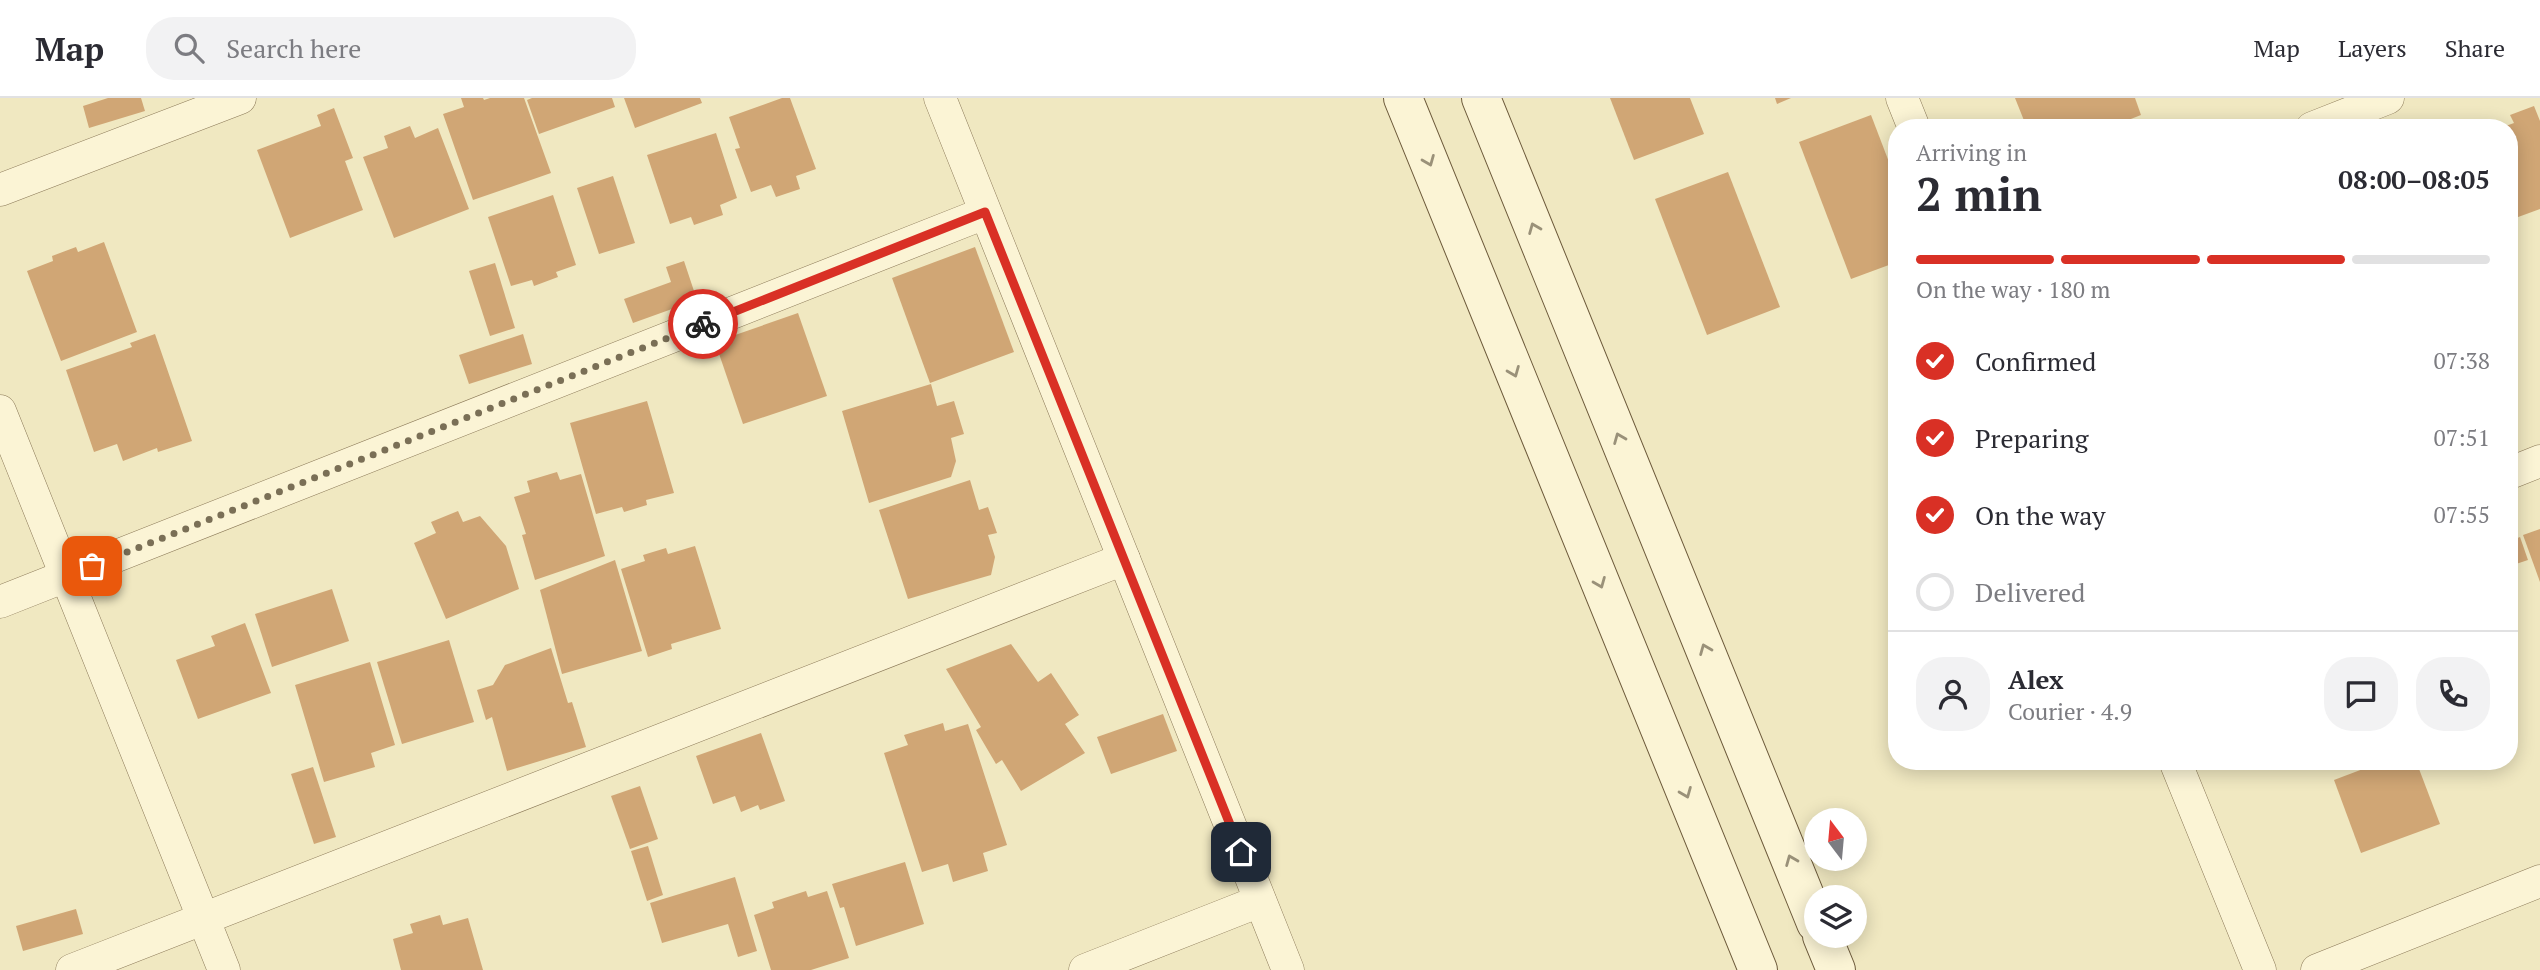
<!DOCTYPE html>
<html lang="en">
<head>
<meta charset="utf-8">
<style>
  :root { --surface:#fff; --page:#f2f2f3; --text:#2b2b33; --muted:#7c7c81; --line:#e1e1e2; --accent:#d93025 }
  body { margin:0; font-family:"PT Serif",serif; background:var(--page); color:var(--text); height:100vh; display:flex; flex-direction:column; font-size:26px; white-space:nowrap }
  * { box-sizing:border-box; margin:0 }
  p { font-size:23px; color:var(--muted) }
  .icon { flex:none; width:38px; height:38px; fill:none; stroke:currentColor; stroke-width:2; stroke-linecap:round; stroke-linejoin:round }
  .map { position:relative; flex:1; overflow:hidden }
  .drawer { position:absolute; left:1888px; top:21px; width:630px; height:651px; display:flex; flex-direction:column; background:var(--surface); border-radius:28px; box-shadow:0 4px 18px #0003 }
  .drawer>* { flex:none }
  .needle { width:46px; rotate:344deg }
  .controls { position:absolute; left:1804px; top:710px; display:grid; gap:14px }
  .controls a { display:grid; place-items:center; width:63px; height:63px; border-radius:50%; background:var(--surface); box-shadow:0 4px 18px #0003; font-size:35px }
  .pin { position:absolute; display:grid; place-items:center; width:60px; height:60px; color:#fff; margin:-30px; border-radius:14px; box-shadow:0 4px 10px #0006 }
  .courier { position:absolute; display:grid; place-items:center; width:70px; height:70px; margin:-35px; border:5px solid #d93025; border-radius:50%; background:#fff; color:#222; box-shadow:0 2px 9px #0007 }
  .overview em { font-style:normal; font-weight:600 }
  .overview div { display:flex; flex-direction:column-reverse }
  .overview { display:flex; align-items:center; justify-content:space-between; height:119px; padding:0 28px }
  h1 { font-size:46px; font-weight:600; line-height:52px }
  .bar { display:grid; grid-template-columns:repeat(4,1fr); gap:10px 7px; align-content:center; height:84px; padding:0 28px }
  .bar i { height:9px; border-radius:5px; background:var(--line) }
  .bar .current { background:var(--accent) }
  .bar p { grid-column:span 4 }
  .line { display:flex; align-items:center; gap:18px; padding:0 28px; border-top:2px solid var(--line) }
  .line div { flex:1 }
  .round { display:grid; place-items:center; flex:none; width:74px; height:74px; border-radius:28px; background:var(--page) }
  ol { padding:0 28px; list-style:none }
  li { display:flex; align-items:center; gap:21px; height:77px }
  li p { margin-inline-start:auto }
  li .icon { padding:7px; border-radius:50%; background:var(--accent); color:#fff; stroke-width:4 }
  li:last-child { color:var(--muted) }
  li i { width:38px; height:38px; border:4px solid var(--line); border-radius:50% }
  header { display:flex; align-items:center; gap:42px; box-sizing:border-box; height:98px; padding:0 35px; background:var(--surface); border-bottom:2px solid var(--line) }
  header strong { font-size:33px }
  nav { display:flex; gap:38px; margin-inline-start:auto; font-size:24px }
  .search { width:490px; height:63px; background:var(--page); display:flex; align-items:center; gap:18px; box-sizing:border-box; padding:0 24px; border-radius:28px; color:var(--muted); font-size:26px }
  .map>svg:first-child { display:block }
</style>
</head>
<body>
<header>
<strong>Map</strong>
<div class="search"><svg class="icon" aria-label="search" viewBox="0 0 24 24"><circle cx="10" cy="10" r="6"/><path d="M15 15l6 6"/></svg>Search here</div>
<nav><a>Map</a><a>Layers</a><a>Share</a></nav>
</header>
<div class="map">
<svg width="2540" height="872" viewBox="0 0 2540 872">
  <rect width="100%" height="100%" fill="#f0e8c1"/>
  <g fill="#d0a675">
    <polygon points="108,0 141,0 145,13 89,30 83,8"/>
    <polygon points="461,0 483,0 484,2 490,0 524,0 551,75 473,102 443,16 464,9"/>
    <polygon points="532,0 612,0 615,9 539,36 527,2"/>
    <polygon points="624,0 700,0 702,5 635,30"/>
    <polygon points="782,0 790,0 816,71 796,78 800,91 776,99 771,87 751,94 735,51 740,50 729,19"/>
    <polygon points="1610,0 1690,0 1704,36 1634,62"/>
    <polygon points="1775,0 1791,0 1777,6"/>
    <polygon points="2015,0 2135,0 2141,17 2108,30 2027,30"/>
    <polygon points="2534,8 2540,23 2540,111 2510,122 2510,30 2503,29 2514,25 2510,17"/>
    <polygon points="334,10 353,60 345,63 363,112 290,140 257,52 321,28 317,17"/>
    <polygon points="1871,17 1897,85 1897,164 1851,181 1799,44"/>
    <polygon points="410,28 415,40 438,30 469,111 394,140 363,59 388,50 384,38"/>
    <polygon points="716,35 737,100 720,107 723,117 694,127 691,119 670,126 647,57"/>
    <polygon points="1728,74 1780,209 1707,237 1655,101"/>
    <polygon points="613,78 635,145 599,156 577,90"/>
    <polygon points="553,97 576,167 556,174 558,179 534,188 532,182 511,188 488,119"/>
    <polygon points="104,144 137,234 61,263 27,173 53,163 52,158 76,149 78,154"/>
    <polygon points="975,149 1014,254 930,285 892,180"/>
    <polygon points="684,163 697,202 633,225 624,201 671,184 666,169"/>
    <polygon points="495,165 515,230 490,238 469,173"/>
    <polygon points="798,215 827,298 743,326 715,244"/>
    <polygon points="155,236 192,343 158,354 157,350 123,363 117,346 94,354 66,272 132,249 130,245"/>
    <polygon points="523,236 532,266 469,286 459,257"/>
    <polygon points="931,286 937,308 954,303 964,336 951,340 956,363 951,379 869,405 842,313"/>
    <polygon points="647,303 674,395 646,402 647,407 624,414 622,409 596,416 570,325"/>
    <polygon points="557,374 560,382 581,376 605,458 535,482 522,437 526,436 514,399 530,394 527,383"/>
    <polygon points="970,382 979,412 988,409 997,435 988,437 995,459 991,477 908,501 879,412"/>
    <polygon points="458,413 463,424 480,418 506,448 519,491 446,521 414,445 436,435 431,424"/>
    <polygon points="2540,431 2540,484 2523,437"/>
    <polygon points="2520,439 2528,462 2510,468 2510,443"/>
    <polygon points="695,448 721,531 671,546 672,551 648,559 621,471 645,463 643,457 666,450 668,456"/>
    <polygon points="615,462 642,553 562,576 540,492"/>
    <polygon points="332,491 349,543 272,569 255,516"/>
    <polygon points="245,525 271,595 198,621 176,562 215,548 211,538"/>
    <polygon points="449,542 474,624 402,646 377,564"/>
    <polygon points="1011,546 1038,584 1051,575 1079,617 1065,626 1085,655 1021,693 1002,662 996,666 976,632 981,629 946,571"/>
    <polygon points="551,550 568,605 572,604 586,649 507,673 492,619 486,622 477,592 493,587 505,567"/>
    <polygon points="370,564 395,647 371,655 375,669 324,684 295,587"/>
    <polygon points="1163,616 1177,653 1111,676 1097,639"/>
    <polygon points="943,625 945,633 968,626 1007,747 983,755 988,773 953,784 948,766 922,774 884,655 908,647 904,637"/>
    <polygon points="761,635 785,703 760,712 758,707 741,714 735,698 713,706 696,658"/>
    <polygon points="2324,663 2341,663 2326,669"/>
    <polygon points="2384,663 2416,663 2440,726 2361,755 2334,682"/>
    <polygon points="313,669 336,739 314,746 291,676"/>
    <polygon points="640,688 658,741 630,751 611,698"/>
    <polygon points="648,748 663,797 647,803 631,753"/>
    <polygon points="905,764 924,826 856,848 844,809 840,810 832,786"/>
    <polygon points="735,779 757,853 738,859 728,826 662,845 650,805"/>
    <polygon points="806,793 808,799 827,793 849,860 811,872 771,872 754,817 774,810 772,804"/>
    <polygon points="76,811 83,836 23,853 16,828"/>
    <polygon points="440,817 443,827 468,820 483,872 401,872 393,841 413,835 410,826"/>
  </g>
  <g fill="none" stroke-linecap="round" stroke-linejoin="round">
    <defs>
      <g id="street">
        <polyline points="940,0 1288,872"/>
        <polyline points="1902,0 1914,30"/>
        <polyline points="2312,30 2388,0"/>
        <polyline points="0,92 240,0"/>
        <polyline points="0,313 224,872"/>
        <polyline points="2510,375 2540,363"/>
        <polyline points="0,504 985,115"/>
        <polyline points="2175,663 2260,872"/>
        <polyline points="72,872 1124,461"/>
        <polyline points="1085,872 1260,803"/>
        <polyline points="2317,872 2540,783"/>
      </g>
      <g id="secondary">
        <polyline points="1403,0 1758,872"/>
        <polyline points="1481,0 1816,825"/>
        <polyline points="1822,838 1836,872"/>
      </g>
    </defs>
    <use href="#street" stroke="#8b7958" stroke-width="33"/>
    <use href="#secondary" stroke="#6d5a3b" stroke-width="40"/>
    <use href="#street" stroke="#fbf4d5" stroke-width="32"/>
    <use href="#secondary" stroke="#fbf4d5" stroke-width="38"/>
  </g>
  <defs><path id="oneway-chevron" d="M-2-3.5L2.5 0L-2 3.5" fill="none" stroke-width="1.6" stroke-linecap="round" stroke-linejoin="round" transform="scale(1.75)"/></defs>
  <g stroke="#9a9179">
    <use href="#oneway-chevron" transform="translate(1429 63) rotate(68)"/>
    <use href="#oneway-chevron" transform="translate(1534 130) rotate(-112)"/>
    <use href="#oneway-chevron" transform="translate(1514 274) rotate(68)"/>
    <use href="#oneway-chevron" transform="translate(1619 340) rotate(-112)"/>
    <use href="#oneway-chevron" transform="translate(1600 485) rotate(68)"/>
    <use href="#oneway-chevron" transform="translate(1705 551) rotate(-112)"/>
    <use href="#oneway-chevron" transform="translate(1686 695) rotate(68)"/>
    <use href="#oneway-chevron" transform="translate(1791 762) rotate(-112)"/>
  </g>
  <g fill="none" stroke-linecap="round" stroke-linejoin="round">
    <polyline stroke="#7a6f56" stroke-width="7" stroke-dasharray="0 12.6" points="92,468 703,226"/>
    <polyline stroke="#d93025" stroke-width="9" points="703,226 985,114 1241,754"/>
  </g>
</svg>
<div class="controls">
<a><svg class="needle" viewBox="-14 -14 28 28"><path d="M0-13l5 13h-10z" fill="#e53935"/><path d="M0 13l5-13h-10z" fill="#7c7c81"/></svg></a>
<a><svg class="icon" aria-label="layers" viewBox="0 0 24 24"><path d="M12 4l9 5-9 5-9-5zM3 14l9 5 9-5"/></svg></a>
</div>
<div class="pin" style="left:92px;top:468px;background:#ea580c"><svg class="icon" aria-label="bag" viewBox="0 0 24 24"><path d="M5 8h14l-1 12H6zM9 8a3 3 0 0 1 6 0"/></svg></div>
<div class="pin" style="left:1241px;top:754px;background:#1f2937"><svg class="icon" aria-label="home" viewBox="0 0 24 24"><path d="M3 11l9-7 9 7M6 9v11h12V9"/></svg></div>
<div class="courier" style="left:703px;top:226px"><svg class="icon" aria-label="bike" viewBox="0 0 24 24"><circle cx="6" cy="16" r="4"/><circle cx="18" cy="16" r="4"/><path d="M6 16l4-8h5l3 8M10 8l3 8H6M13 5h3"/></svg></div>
<section class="drawer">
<div class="overview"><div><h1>2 min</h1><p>Arriving in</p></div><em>08:00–08:05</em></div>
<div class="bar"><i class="current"></i><i class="current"></i><i class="current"></i><i></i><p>On the way · 180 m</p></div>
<ol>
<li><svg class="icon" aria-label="check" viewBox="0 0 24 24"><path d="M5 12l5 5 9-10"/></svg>Confirmed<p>07:38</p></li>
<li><svg class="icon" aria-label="check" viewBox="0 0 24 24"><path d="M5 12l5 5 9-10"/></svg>Preparing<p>07:51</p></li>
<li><svg class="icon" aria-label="check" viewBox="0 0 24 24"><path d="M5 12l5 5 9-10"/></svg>On the way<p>07:55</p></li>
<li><i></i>Delivered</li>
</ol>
<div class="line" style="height:126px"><a class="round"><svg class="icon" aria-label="person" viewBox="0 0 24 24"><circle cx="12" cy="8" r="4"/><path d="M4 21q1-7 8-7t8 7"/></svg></a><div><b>Alex</b><p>Courier · 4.9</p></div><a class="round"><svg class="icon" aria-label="chat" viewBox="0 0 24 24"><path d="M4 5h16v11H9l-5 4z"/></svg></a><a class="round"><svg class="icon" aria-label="phone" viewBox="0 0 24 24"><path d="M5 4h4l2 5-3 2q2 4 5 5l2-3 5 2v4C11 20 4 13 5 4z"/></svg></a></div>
</section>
</div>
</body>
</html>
